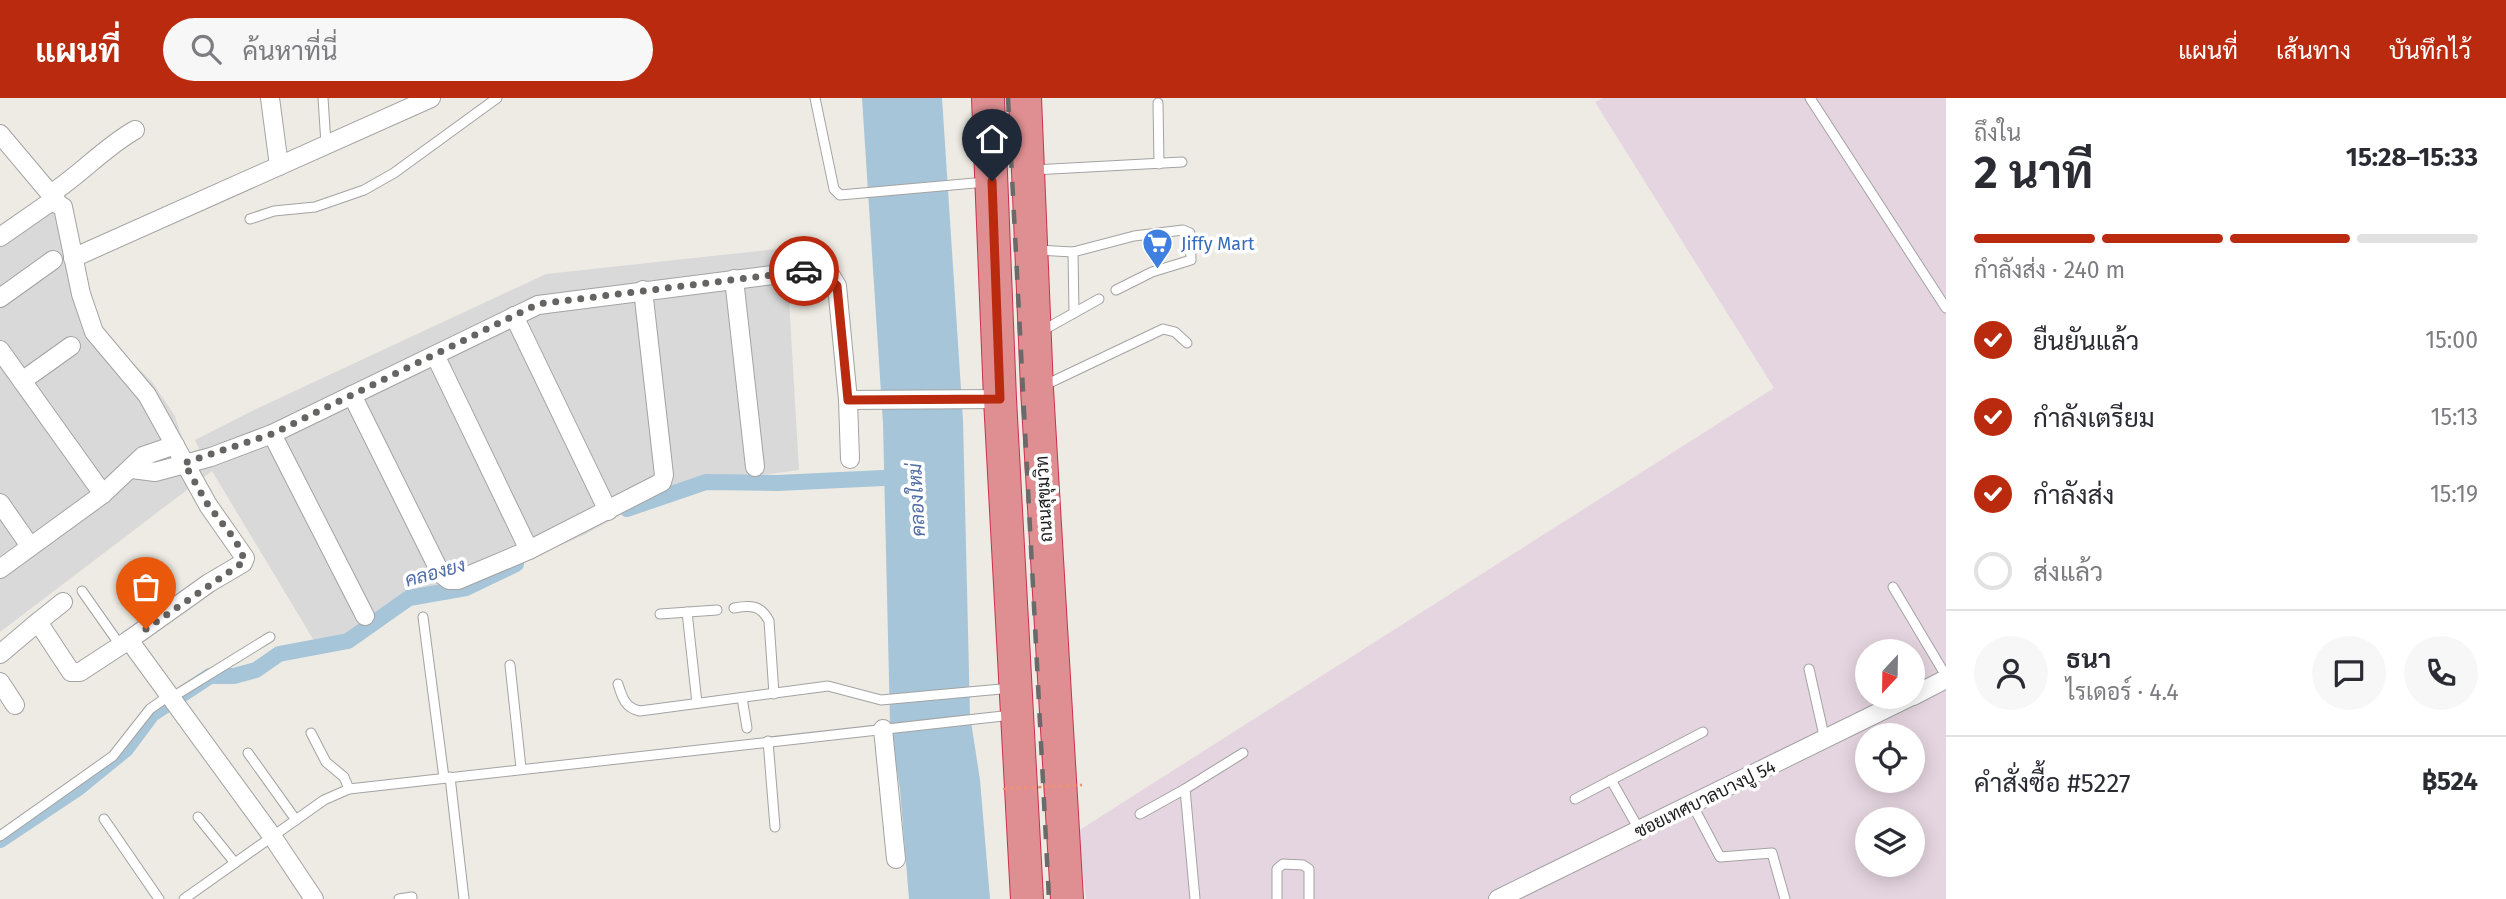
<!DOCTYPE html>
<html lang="th">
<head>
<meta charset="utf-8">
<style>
  :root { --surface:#fff; --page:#f7f7f7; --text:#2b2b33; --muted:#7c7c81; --line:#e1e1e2; --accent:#ba2a0f }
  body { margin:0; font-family:"Fira Sans",Sarabun,sans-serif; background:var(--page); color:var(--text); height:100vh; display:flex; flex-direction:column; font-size:26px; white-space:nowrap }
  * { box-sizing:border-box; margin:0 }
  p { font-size:23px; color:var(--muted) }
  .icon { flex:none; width:38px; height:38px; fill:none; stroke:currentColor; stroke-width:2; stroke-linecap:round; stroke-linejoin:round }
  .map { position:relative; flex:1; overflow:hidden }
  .sheet { display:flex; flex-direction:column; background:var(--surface); width:560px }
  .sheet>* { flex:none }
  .needle { width:46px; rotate:202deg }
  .fabs { position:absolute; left:1855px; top:541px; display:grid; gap:14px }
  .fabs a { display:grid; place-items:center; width:70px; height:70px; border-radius:50%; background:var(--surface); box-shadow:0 4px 18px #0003; font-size:35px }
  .pin { position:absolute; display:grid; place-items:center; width:60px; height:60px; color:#fff; margin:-72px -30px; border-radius:50% 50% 50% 0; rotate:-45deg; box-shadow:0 0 7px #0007 }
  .pin .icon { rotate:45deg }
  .courier { position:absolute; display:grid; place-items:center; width:70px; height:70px; margin:-35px; border:5px solid #ba2a0f; border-radius:50%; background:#fff; color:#222; box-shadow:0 2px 9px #0007 }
  .overview em { font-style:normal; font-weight:700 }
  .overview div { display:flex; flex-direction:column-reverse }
  .overview { display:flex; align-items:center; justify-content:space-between; height:119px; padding:0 28px }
  h1 { font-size:46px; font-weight:700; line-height:52px }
  .bar { display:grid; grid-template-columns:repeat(4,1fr); gap:10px 7px; align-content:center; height:84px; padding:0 28px }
  .bar i { height:9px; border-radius:5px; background:var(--line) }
  .bar .active { background:var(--accent) }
  .bar p { grid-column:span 4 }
  .line { display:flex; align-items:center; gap:18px; padding:0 28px; border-top:2px solid var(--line) }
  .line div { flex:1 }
  .round { display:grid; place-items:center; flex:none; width:74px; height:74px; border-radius:37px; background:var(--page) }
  ol { padding:0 28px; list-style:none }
  li { display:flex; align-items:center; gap:21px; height:77px }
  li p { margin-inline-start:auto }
  li .icon { padding:7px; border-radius:50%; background:var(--accent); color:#fff; stroke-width:4 }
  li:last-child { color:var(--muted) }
  li i { width:38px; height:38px; border:4px solid var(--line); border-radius:50% }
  header { display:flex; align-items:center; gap:42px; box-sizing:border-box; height:98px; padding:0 35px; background:var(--accent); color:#fff }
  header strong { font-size:33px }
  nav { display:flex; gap:38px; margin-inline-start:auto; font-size:24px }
  .search { width:490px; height:63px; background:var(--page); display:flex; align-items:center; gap:18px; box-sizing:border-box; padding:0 24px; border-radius:38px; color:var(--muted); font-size:26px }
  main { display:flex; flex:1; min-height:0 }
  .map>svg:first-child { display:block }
</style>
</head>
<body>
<header>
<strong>แผนที่</strong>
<div class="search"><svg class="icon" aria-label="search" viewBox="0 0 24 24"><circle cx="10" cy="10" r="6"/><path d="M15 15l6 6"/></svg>ค้นหาที่นี่</div>
<nav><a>แผนที่</a><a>เส้นทาง</a><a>บันทึกไว้</a></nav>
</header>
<main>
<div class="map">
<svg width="1946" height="801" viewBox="0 0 1946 801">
  <rect width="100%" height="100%" fill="#edebe3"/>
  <polygon fill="#dad9d9" points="54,98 78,187 109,241 152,284 175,318 187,356 199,351 195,342 256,311 546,176 786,150 799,372 671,389 586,436 479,483 411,493 332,546 316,546 212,373 0,534 0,133"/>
  <path fill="#e5d5e0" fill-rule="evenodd" d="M 1603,0 L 1946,0 L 1946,801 L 1086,801 L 1078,733 L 1774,290 L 1595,4 ZM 1867,553 L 1913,553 L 1913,598 L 1867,598 ZM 1867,637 L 1913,637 L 1913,682 L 1867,682 ZM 1867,721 L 1913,721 L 1913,766 L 1867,766 Z"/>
  <polygon fill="#a6c5d8" points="862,0 942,0 963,322 970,617 980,682 990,801 909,801 900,692 890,624 883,326"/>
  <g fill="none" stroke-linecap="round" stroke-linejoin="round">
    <g stroke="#a6c5d8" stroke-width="16">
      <polyline points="627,411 706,384 777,385 905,379"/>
      <polyline points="0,742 78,690 126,651 152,616 210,578 234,578 256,572 279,556 348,543 409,500 466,490 516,466"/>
    </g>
    <defs>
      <g id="lane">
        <polyline points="323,0 326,46"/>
        <polyline points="815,0 834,91 840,97 986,84"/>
        <polyline points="1810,0 1946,210"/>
        <polyline points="1158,5 1159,66"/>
        <polyline points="1033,72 1182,64"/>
        <polyline points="250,121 274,113 315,109 364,92 394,75 497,0"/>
        <polyline points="1037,152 1073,154 1134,138 1183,132 1190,135 1191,162 1152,174 1116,192"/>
        <polyline points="1073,154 1074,215"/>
        <polyline points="1040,234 1099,201"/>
        <polyline points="1043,288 1163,231 1175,234 1187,245"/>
        <polyline points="1893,489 1946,578"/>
        <polyline points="82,493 120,547"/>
        <path d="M 734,510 C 751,507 761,507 769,523 L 774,596"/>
        <polyline points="687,514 697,605"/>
        <polyline points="660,516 717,512"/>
        <polyline points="423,519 444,680"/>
        <polyline points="510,567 521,670"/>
        <polyline points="1809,571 1825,642"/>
        <path d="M 618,586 C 622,599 625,610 640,613 L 828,588 L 881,602 L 1012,590"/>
        <polyline points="171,600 270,539"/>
        <polyline points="742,600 747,630"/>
        <polyline points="311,635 326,664 344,679 349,691"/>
        <polyline points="768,643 775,729"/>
        <polyline points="248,655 296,722"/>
        <polyline points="450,679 464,801"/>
        <polyline points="1611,682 1640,733"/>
        <polyline points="1185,691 1243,655"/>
        <polyline points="1575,701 1703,634"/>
        <polyline points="1693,708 1720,759 1772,755 1785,801"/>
        <polyline points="1140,716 1185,691 1195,801"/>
        <polyline points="198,719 235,765"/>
        <polyline points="104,721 159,801"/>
        <polyline points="0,738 113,658 150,611 167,599"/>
        <polyline points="184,801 324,702 349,691 1012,617"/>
        <polyline points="399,801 412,799"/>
        <polyline points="1277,801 1277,771 1283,766 1303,767 1309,771 1309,801"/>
      </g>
      <g id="street">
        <polyline points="270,0 279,68"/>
        <polyline points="0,36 58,105"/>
        <path d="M 52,95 C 82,75 105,49 135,32"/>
        <polyline points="0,139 46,107 53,104 63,109 81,196 94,234 147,297 208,407 245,460 243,465 209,485 129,542"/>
        <polyline points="73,160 431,0"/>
        <polyline points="734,181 755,369"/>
        <polyline points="0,200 53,162"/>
        <polyline points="514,218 608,413"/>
        <polyline points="0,252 103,396"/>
        <polyline points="436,259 529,452"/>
        <polyline points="22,283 71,248"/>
        <polyline points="352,297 441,476 449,482 458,482 529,452 662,384 664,377 643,192"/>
        <polyline points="848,302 850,361"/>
        <polyline points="272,336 365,518"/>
        <polyline points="132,371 155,374 211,359 272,336 538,207 812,172 831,178 837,188 848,302 1000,301"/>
        <polyline points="0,405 30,448"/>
        <polyline points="0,471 103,396 143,358 175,347"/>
        <polyline points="63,504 38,524 71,574 80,574 129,542 272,738 314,801"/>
        <polyline points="0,556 38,524"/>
        <polyline points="0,584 15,607"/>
        <polyline points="1913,598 1946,581"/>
        <polyline points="883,631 896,761"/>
        <polyline points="1498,801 1912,598"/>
      </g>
      <g id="highway">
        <polyline points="988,0 1000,301 1027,801"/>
        <polyline points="1025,0 1037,291 1067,801"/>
      </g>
    </defs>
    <use href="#lane" stroke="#a3a3a3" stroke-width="11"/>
    <use href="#street" stroke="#a3a3a3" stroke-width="20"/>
    <use href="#highway" stroke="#ca314d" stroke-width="34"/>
    <use href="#lane" stroke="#fff" stroke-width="9"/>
    <use href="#street" stroke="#fff" stroke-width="18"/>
    <use href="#highway" stroke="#df8f92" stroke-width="32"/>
    <polyline stroke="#6a6a6a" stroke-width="4.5" stroke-dasharray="14 14" stroke-linecap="butt" points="1008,0 1049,801"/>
    <polyline stroke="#ef9272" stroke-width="2.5" stroke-dasharray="3.5 3.5" stroke-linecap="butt" points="1003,691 1082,687"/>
  </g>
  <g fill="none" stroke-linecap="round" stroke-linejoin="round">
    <polyline stroke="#656462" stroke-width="7" stroke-dasharray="0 12.6" points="146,531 245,463 236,443 208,407 184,365 272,336 538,206 804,173"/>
    <polyline stroke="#ba2a0f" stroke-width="9" points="804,173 823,174 837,188 848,302 1000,301 992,83"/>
  </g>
  <defs>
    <symbol id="supermarket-pin" viewBox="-11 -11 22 30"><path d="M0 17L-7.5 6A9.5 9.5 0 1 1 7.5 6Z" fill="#3f7fe0" stroke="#fff"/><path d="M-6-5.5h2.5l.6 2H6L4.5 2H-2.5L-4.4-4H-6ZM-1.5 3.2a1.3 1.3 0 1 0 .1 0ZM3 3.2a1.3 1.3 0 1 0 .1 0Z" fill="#fff"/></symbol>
  </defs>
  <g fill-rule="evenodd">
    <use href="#supermarket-pin" x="1140" y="128" width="35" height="47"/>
  </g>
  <g text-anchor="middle" stroke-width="7" stroke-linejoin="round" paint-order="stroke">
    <g font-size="18" fill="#366cbe" stroke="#fff" text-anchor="start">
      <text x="1181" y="152">Jiffy Mart</text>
    </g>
    <g font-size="18" fill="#1c1c1c" stroke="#fff">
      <text transform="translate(1044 401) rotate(-93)" y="6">ถนนสุขุมวิท</text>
      <text transform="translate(1705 701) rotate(-26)" y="6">ซอยเทศบาลบางปู 54</text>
    </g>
    <g font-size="19" font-style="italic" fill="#506da4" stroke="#fff">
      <text transform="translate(916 402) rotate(-93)" y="7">คลองใหม่</text>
      <text transform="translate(435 474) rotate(-15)" y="7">คลองยง</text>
    </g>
  </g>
</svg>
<div class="fabs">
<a><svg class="needle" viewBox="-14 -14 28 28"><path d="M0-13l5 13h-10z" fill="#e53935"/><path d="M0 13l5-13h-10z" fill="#7c7c81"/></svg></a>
<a><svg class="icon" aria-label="locate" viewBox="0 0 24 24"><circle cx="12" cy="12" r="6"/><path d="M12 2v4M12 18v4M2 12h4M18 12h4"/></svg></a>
<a><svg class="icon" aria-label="layers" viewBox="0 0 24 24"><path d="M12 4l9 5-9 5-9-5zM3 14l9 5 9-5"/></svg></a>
</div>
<div class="pin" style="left:146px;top:531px;background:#ea580c"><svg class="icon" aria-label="bag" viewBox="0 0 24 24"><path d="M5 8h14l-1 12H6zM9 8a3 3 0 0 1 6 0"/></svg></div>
<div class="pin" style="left:992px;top:83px;background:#1f2937"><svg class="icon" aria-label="home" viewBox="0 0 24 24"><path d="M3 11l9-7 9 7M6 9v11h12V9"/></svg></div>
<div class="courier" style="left:804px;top:173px"><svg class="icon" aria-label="car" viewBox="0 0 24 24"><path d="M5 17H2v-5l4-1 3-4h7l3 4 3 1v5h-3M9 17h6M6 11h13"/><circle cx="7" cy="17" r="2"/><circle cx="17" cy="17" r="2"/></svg></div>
</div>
<section class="sheet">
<div class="overview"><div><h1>2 นาที</h1><p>ถึงใน</p></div><em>15:28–15:33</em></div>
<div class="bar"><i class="active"></i><i class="active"></i><i class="active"></i><i></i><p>กำลังส่ง · 240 m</p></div>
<ol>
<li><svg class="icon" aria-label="check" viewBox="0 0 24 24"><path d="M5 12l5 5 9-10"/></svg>ยืนยันแล้ว<p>15:00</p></li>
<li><svg class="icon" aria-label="check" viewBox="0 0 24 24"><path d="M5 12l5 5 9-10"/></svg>กำลังเตรียม<p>15:13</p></li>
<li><svg class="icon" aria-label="check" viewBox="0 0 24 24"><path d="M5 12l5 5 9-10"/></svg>กำลังส่ง<p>15:19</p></li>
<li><i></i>ส่งแล้ว</li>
</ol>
<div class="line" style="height:126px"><a class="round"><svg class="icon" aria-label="person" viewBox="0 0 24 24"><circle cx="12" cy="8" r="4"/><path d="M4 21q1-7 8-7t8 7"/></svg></a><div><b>ธนา</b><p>ไรเดอร์ · 4.4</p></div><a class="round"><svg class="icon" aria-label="chat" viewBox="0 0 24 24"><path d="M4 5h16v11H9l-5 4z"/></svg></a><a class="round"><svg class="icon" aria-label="phone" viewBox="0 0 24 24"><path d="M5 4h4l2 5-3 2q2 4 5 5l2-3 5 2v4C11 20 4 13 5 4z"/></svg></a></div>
<div class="line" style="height:91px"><div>คำสั่งซื้อ #5227</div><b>฿524</b></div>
</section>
</main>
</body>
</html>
